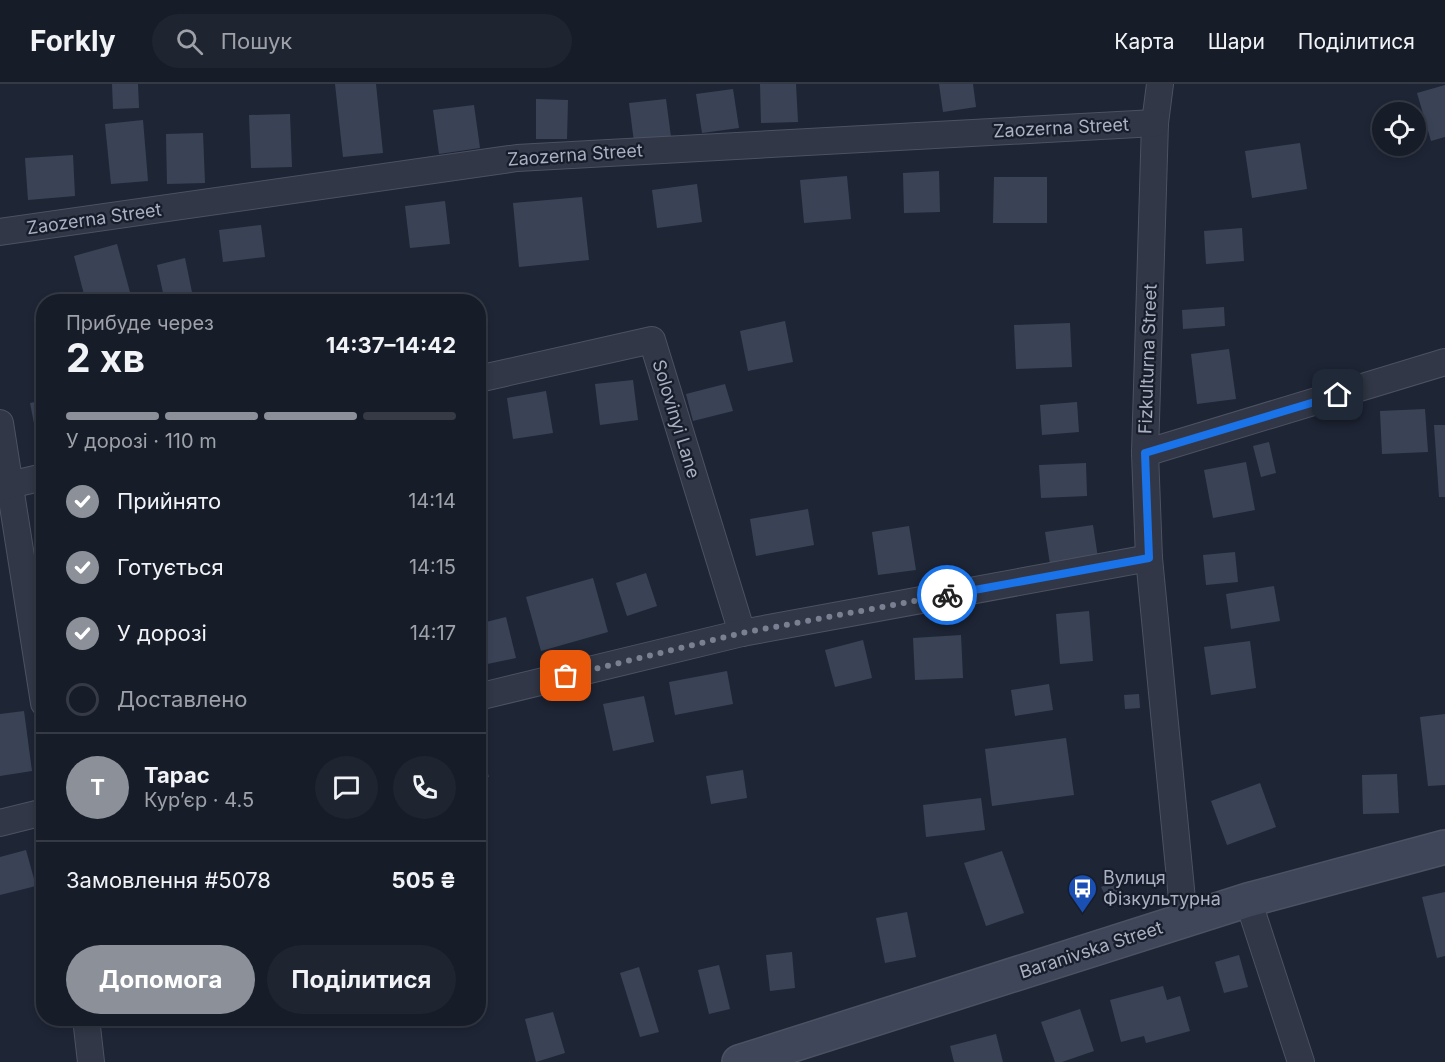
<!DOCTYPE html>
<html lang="uk">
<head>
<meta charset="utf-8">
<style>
  :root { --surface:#161c28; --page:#1f2530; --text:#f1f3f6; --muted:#9ea1a8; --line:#353a45; --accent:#8c9099 }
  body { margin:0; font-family:Inter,sans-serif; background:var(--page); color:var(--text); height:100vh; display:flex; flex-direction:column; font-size:22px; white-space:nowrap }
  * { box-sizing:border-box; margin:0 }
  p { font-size:20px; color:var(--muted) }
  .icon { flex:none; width:33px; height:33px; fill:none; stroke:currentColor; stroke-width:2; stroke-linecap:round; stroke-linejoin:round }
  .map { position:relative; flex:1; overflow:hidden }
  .details { position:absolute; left:36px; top:210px; width:450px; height:732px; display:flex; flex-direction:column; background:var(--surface); border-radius:24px; box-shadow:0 3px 9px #0003,0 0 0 2px var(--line) }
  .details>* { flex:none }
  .controls { position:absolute; left:1372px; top:18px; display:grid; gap:12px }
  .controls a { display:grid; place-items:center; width:54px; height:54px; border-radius:50%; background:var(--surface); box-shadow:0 3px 9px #0003,0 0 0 2px var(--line); font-size:30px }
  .pin { position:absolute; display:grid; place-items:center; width:51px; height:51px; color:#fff; margin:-26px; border-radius:12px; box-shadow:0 3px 9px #0006 }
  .courier { position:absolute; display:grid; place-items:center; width:60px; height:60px; margin:-30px; border:4px solid #1a73e8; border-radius:50%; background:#fff; color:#222; box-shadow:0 2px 8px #0007 }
  .summary em { font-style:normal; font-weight:700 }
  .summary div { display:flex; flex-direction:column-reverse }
  .summary { display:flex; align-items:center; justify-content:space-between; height:102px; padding:0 30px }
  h1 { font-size:39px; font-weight:700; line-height:45px }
  .bar { display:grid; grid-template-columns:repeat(4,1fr); gap:9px 6px; align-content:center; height:72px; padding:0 30px }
  .bar i { height:8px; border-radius:4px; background:var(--line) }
  .bar .selected { background:var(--accent) }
  .bar p { grid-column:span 4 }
  .line { display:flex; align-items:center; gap:15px; padding:0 30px; border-top:2px solid var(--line) }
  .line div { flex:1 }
  .round { display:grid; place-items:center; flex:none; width:63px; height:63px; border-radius:32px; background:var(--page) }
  ol { padding:0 30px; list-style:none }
  li { display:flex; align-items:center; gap:18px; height:66px }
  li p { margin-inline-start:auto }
  li .icon { padding:6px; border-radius:50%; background:var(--accent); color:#fff; stroke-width:4 }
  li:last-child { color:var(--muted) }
  li i { width:33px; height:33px; border:3px solid var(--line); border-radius:50% }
  .primary-button { display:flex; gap:12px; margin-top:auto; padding:12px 30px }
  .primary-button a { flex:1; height:69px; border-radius:36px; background:var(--accent); color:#fff; font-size:24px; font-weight:700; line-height:69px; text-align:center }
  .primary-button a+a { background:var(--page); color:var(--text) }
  header { display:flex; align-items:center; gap:36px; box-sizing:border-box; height:84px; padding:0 30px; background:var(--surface); border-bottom:2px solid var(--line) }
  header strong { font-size:28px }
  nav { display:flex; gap:33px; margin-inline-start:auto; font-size:21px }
  .search { width:420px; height:54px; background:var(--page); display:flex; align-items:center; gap:15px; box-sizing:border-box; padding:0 21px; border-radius:33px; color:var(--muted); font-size:22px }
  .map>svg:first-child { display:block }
</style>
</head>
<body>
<header>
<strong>Forkly</strong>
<div class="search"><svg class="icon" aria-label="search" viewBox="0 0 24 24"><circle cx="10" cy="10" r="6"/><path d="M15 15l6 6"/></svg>Пошук</div>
<nav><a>Карта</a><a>Шари</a><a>Поділитися</a></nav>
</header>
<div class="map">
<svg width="1445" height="978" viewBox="0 0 1445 978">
  <rect width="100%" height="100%" fill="#1e2535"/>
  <g fill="#3a4356">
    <polygon points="112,0 138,0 139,24 113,25"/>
    <polygon points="335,0 376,0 383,69 343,73"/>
    <polygon points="760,0 796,0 798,38 761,39"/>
    <polygon points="939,0 973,0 976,23 943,28"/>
    <polygon points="1445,1 1445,53 1431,57 1417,9"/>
    <polygon points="733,5 739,44 702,49 696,10"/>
    <polygon points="536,15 568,16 567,55 536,55"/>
    <polygon points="666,15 671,53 634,58 629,19"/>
    <polygon points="474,21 480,64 439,70 433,26"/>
    <polygon points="290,30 292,83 251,84 249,31"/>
    <polygon points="143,36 148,97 111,100 105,40"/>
    <polygon points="203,49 205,99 167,100 166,50"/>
    <polygon points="1300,59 1307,105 1252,114 1245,67"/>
    <polygon points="73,71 75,112 28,116 25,74"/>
    <polygon points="939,87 940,128 904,129 903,89"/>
    <polygon points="847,92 851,135 804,139 800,96"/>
    <polygon points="994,93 1047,93 1047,139 993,139"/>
    <polygon points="697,100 702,138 657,144 652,106"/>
    <polygon points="582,113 589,176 519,183 513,119"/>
    <polygon points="445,117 450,160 410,164 405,122"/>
    <polygon points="261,141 265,173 223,178 219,146"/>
    <polygon points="1242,144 1244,177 1206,180 1204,147"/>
    <polygon points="117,160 131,212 111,218 86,218 74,172"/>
    <polygon points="185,174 194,218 165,218 157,181"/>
    <polygon points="1224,223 1225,242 1183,245 1182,226"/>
    <polygon points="785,237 793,278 748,287 740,247"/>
    <polygon points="1070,239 1072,283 1016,285 1014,241"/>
    <polygon points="1229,265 1236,315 1197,320 1191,270"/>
    <polygon points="633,296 638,336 600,341 595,300"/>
    <polygon points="725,300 733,327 693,337 686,310"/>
    <polygon points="546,307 553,349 513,355 507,314"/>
    <polygon points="44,316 44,369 40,370 30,319"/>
    <polygon points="1077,318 1079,348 1042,351 1040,321"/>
    <polygon points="1425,325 1428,368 1382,370 1380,327"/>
    <polygon points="1434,341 1445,341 1445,413 1439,413"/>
    <polygon points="1269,358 1276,389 1261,393 1253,362"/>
    <polygon points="1246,378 1255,426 1213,434 1204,386"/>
    <polygon points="1086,379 1087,412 1041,414 1039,381"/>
    <polygon points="808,425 814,461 756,472 750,435"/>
    <polygon points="1093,441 1098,474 1050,480 1045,448"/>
    <polygon points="909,442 916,486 878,491 872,448"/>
    <polygon points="1235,468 1238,498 1206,501 1203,471"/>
    <polygon points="646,489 657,522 627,532 616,499"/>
    <polygon points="593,494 608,548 541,567 526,513"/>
    <polygon points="1274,502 1280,537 1231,545 1226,510"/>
    <polygon points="1089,527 1093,577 1060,580 1056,530"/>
    <polygon points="506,533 516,574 478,582 478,540"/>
    <polygon points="961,551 963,594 915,596 913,554"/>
    <polygon points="863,556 872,594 835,603 825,566"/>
    <polygon points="1250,557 1256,604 1211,611 1204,563"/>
    <polygon points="727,587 733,620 675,631 669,598"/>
    <polygon points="1049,600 1053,626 1015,632 1011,606"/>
    <polygon points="1139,610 1140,624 1125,625 1124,611"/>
    <polygon points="644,612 654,658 613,667 603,620"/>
    <polygon points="24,627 32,687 0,692 0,630"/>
    <polygon points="1445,630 1445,701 1428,702 1420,633"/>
    <polygon points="1066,654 1074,711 992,722 985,665"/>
    <polygon points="479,657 489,693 478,696 478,658"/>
    <polygon points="743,686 747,714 711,720 706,692"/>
    <polygon points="1397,690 1399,729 1363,730 1362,691"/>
    <polygon points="1260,699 1276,743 1227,761 1211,717"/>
    <polygon points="981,714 985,746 926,753 923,721"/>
    <polygon points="26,766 36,802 0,811 0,773"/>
    <polygon points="1002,767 1024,829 986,842 964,779"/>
    <polygon points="1114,797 1121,811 1108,817 1101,803"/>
    <polygon points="1445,808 1445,872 1437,874 1422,813"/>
    <polygon points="907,828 916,873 885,879 876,834"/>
    <polygon points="792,868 795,904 770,907 766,871"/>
    <polygon points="1239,871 1248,903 1224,909 1215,878"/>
    <polygon points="719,881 730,925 709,930 698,886"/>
    <polygon points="639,883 659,948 640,953 620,889"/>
    <polygon points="1163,902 1167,916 1180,912 1190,947 1146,959 1144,952 1121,958 1110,916"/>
    <polygon points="1080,925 1094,967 1062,978 1055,978 1041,938"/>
    <polygon points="553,928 565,969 536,978 525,935"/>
    <polygon points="996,950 1003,978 954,978 950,962"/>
  </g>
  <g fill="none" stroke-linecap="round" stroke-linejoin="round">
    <defs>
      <g id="minor">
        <polyline points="1160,0 1155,39 1145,369 1149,474 1184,836"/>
        <polyline points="0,148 517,74 1155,39"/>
        <polyline points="478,295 652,256 742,549"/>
        <polyline points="0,339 44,619"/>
        <polyline points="1145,369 1445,278"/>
        <polyline points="0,403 44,393"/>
        <polyline points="478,613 742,549 1149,474"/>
        <polyline points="0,739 44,728"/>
        <polyline points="1248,816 1301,978"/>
        <polyline points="86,934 91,978"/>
      </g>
      <polyline id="secondary" points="739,978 1248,816 1445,763"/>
    </defs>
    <use href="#minor" stroke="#4c5261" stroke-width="28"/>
    <use href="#secondary" stroke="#4c5261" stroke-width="36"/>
    <use href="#minor" stroke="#313746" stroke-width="26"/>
    <use href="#secondary" stroke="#3f4659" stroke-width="33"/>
  </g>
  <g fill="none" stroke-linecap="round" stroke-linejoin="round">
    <polyline stroke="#7a8091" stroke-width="6" stroke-dasharray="0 10.8" points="566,592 742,549 947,511"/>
    <polyline stroke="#1a73e8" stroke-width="8" points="947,511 1149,474 1145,369 1338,311"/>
  </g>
  <defs>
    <symbol id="bus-pin" viewBox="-11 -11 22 30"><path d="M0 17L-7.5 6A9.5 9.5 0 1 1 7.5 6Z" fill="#1a4fb4" stroke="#171d2a"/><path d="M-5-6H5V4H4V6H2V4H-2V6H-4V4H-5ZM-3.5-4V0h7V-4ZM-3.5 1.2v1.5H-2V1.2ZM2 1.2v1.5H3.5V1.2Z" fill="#fff"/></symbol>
  </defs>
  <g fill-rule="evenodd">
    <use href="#bus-pin" x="1066" y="788" width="33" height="45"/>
  </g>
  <g text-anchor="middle" stroke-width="4.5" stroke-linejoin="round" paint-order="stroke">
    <g font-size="18" fill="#abb1c3" stroke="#171d2a">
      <text transform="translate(1061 44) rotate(-3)" y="6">Zaozerna Street</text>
      <text transform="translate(575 71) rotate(-4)" y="6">Zaozerna Street</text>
      <text transform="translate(94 135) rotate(-8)" y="6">Zaozerna Street</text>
      <text transform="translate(1148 275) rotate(-88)" y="6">Fizkulturna Street</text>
      <text transform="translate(676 335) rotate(73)" y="6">Solovinyi Lane</text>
      <text transform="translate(1091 866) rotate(-18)" y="6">Baranivska Street</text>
    </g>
    <g font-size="18" fill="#abb1c3" stroke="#171d2a" text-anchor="start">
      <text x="1103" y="800">Вулиця<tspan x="1103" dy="21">Фізкультурна</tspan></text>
    </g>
  </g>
</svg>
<div class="controls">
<a><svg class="icon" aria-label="locate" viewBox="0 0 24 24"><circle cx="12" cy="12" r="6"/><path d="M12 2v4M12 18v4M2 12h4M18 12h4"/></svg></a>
</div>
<div class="pin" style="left:566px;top:592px;background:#ea580c"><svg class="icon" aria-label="bag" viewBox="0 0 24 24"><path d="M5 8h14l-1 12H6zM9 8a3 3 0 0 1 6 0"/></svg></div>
<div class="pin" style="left:1338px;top:311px;background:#1f2937"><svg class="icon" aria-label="home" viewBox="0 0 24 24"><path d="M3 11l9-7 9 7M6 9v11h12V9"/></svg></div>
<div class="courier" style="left:947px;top:511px"><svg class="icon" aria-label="bike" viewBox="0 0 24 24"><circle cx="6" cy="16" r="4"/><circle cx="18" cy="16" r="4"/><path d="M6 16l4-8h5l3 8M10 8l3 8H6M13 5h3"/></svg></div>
<section class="details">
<div class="summary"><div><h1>2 хв</h1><p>Прибуде через</p></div><em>14:37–14:42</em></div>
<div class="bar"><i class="selected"></i><i class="selected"></i><i class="selected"></i><i></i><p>У дорозі · 110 m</p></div>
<ol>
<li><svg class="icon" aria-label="check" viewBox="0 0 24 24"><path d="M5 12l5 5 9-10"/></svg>Прийнято<p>14:14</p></li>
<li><svg class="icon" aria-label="check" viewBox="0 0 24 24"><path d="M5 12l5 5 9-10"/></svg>Готується<p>14:15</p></li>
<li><svg class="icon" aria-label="check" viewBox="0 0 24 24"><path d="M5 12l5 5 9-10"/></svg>У дорозі<p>14:17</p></li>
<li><i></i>Доставлено</li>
</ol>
<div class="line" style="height:108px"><b class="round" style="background:var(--accent);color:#fff">Т</b><div><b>Тарас</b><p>Кур’єр · 4.5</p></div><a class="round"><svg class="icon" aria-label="chat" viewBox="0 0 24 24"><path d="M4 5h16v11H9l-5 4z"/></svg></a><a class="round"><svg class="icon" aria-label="phone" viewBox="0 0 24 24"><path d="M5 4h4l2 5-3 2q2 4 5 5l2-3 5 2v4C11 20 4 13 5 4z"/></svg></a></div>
<div class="line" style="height:78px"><div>Замовлення #5078</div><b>505 ₴</b></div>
<div class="primary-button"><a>Допомога</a><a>Поділитися</a></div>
</section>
</div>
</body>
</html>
